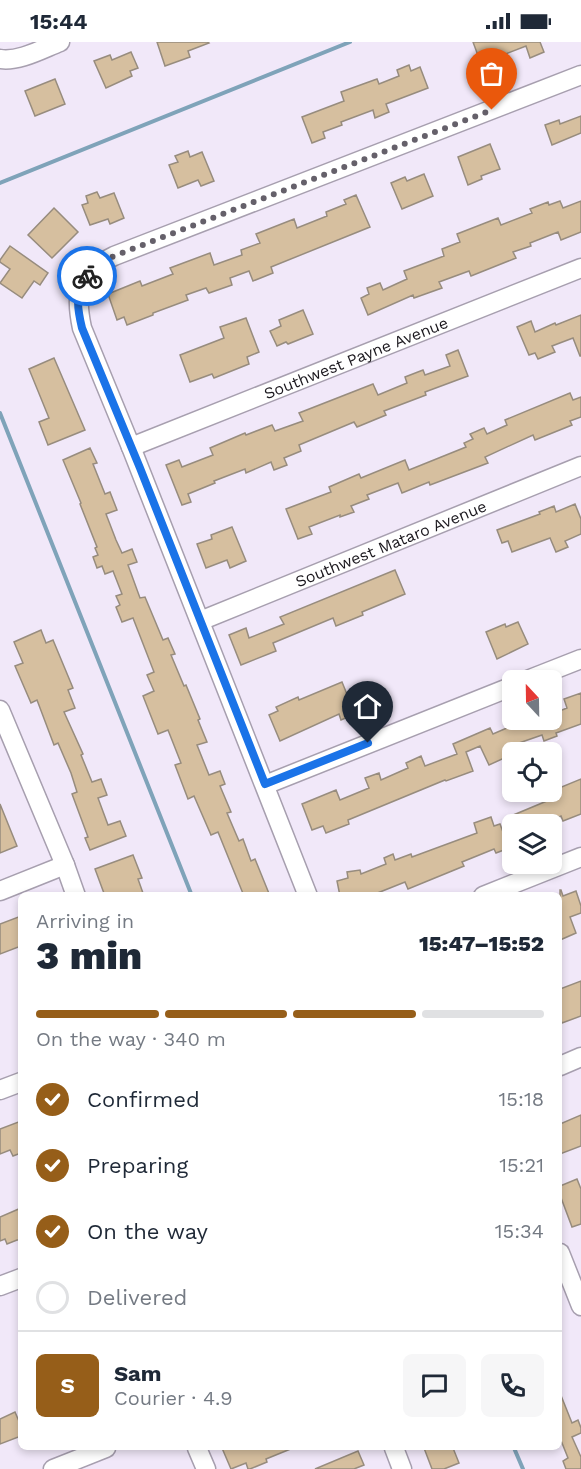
<!DOCTYPE html>
<html lang="en">
<head>
<meta charset="utf-8">
<style>
  :root { --surface:#fff; --page:#f6f6f7; --text:#1f2937; --muted:#747a83; --line:#e0e1e3; --accent:#965e19 }
  body { margin:0; font-family:"Work Sans",sans-serif; background:var(--page); color:var(--text); height:100vh; display:flex; flex-direction:column; font-size:22px; white-space:nowrap }
  * { box-sizing:border-box; margin:0 }
  p { font-size:20px; color:var(--muted) }
  .icon { flex:none; width:33px; height:33px; fill:none; stroke:currentColor; stroke-width:2; stroke-linecap:round; stroke-linejoin:round }
  .map { position:relative; flex:1; overflow:hidden }
  .drawer { position:absolute; left:18px; top:850px; width:544px; height:558px; display:flex; flex-direction:column; background:var(--surface); border-radius:9px; box-shadow:0 3px 9px #0003 }
  .drawer>* { flex:none }
  .needle { width:39px; rotate:338deg }
  .fabs { position:absolute; left:502px; top:628px; display:grid; gap:12px }
  .fabs a { display:grid; place-items:center; width:60px; height:60px; border-radius:9px; background:var(--surface); box-shadow:0 3px 9px #0003; font-size:30px }
  .pin { position:absolute; display:grid; place-items:center; width:51px; height:51px; color:#fff; margin:-62px -26px; border-radius:50% 50% 50% 0; rotate:-45deg; box-shadow:0 0 6px #0007 }
  .pin .icon { rotate:45deg }
  .courier { position:absolute; display:grid; place-items:center; width:60px; height:60px; margin:-30px; border:4px solid #1a73e8; border-radius:50%; background:#fff; color:#222; box-shadow:0 2px 8px #0007 }
  .head em { font-style:normal; font-weight:800 }
  .head div { display:flex; flex-direction:column-reverse }
  .head { display:flex; align-items:center; justify-content:space-between; height:102px; padding:0 18px }
  h1 { font-size:39px; font-weight:800; line-height:45px }
  .bar { display:grid; grid-template-columns:repeat(4,1fr); gap:9px 6px; align-content:center; height:72px; padding:0 18px }
  .bar i { height:8px; border-radius:4px; background:var(--line) }
  .bar .on { background:var(--accent) }
  .bar p { grid-column:span 4 }
  .line { display:flex; align-items:center; gap:15px; padding:0 18px; border-top:2px solid var(--line) }
  .line div { flex:1 }
  .round { display:grid; place-items:center; flex:none; width:63px; height:63px; border-radius:9px; background:var(--page) }
  ol { padding:0 18px; list-style:none }
  li { display:flex; align-items:center; gap:18px; height:66px }
  li p { margin-inline-start:auto }
  li .icon { padding:6px; border-radius:50%; background:var(--accent); color:#fff; stroke-width:4 }
  li:last-child { color:var(--muted) }
  li i { width:33px; height:33px; border:3px solid var(--line); border-radius:50% }
  .status { display:flex; justify-content:space-between; align-items:center; height:42px; padding:0 30px; background:var(--surface); direction:ltr }
  .status svg { height:16px; fill:currentColor }
  .map>svg:first-child { display:block }
</style>
</head>
<body>
<div class="status"><b>15:44</b><svg viewBox="0 0 49 12"><path d="M0 12V9h3v3zM5 12V6h3v6zM10 12V3h3v9zM15 12V0h3v12zM26 1h20v11H26zM47 4h2v5h-2z"/></svg></div>
<div class="map">
<svg width="581" height="1427" viewBox="0 0 581 1427">
  <rect width="100%" height="100%" fill="#f1e8f9"/>
  <g fill="none" stroke-linecap="round" stroke-linejoin="round">
    <g stroke="#7fa3b9" stroke-width="4">
      <polyline points="0,141 350,0"/>
      <polyline points="0,371 192,854"/>
      <polyline points="514,1406 523,1427"/>
    </g>
  </g>
  <g fill="#d6bf9f" stroke="#978c7e" stroke-width="1.5">
    <polygon points="157,0 208,0 209,1 188,9 190,15 165,24"/>
    <polygon points="473,0 540,0 544,10 530,16 526,4 495,16 497,21 483,27"/>
    <polygon points="131,10 138,26 130,29 132,34 106,46 94,19 110,13 112,18"/>
    <polygon points="409,23 411,29 420,25 428,46 386,62 389,70 375,76 373,68 341,80 342,83 323,90 325,96 312,101 302,75 344,59 341,50 377,37 379,42 399,34 397,28"/>
    <polygon points="55,37 65,62 35,74 25,49"/>
    <polygon points="581,74 581,91 552,103 545,83 559,78 560,82"/>
    <polygon points="490,102 500,127 481,134 482,137 468,143 458,115"/>
    <polygon points="188,109 190,115 202,110 214,139 201,144 198,138 178,146 169,123 178,120 175,114"/>
    <polygon points="424,132 433,154 402,167 391,141 405,135 407,139"/>
    <polygon points="97,150 100,156 114,151 124,176 110,182 108,177 90,183 82,163 88,161 86,154"/>
    <polygon points="356,153 370,185 271,225 273,231 253,239 249,229 230,236 232,243 209,251 206,246 186,253 188,258 153,271 153,273 127,283 124,275 117,278 108,252 140,239 142,244 173,232 170,226 210,211 214,223 242,213 241,208 260,201 256,192 294,177 297,186 327,174 326,170 346,162 344,158"/>
    <polygon points="560,159 563,166 581,159 581,190 561,198 558,190 530,201 531,204 513,210 516,216 471,234 469,229 439,240 442,246 414,256 413,253 368,273 361,256 369,252 367,246 380,241 383,248 407,237 404,229 444,214 442,207 460,200 457,192 498,176 501,183 532,171 530,167 548,160 549,163"/>
    <polygon points="54,166 78,190 52,216 28,193"/>
    <polygon points="10,204 48,231 40,243 34,239 22,256 0,241 10,227 0,220 0,218"/>
    <polygon points="303,268 313,292 288,302 286,300 277,304 270,289 281,284 279,278"/>
    <polygon points="581,273 581,314 580,314 573,296 552,304 555,310 538,317 535,311 529,313 517,285 531,279 535,290 555,281 556,283"/>
    <polygon points="246,276 259,310 247,315 249,322 214,336 212,332 190,340 180,313 224,296 220,285"/>
    <polygon points="458,308 468,334 425,350 426,353 384,369 386,373 357,385 354,380 299,403 301,409 284,416 287,423 274,428 271,420 246,431 245,427 214,439 215,441 188,452 191,460 182,463 166,423 179,418 182,425 213,413 210,406 245,391 246,393 272,383 275,389 303,379 299,371 373,342 378,353 407,341 405,335 423,328 425,333 450,324 446,313"/>
    <polygon points="54,316 85,388 48,403 39,380 49,376 29,327"/>
    <polygon points="570,351 573,358 581,355 581,375 570,379 572,383 535,398 533,393 485,415 488,421 430,443 429,440 402,451 398,441 367,453 369,457 351,464 354,470 340,475 340,473 309,485 312,492 298,497 286,467 331,450 329,445 359,432 361,436 405,418 409,428 466,405 464,401 473,397 470,392 484,386 487,392 507,383 505,378"/>
    <polygon points="90,406 97,421 93,422 105,452 110,450 117,468 106,472 116,498 122,511 132,507 137,520 128,523 140,556 145,555 163,598 168,596 175,612 171,613 184,644 186,643 200,677 198,678 207,700 197,703 209,733 220,729 225,742 220,744 231,770 227,771 239,799 243,797 251,819 255,817 270,854 244,854 218,790 211,793 194,754 188,757 175,723 181,721 168,688 158,692 143,654 154,649 147,633 154,630 133,576 122,580 116,565 120,563 116,554 122,552 113,529 105,532 102,524 97,526 93,515 98,513 95,506 97,505 80,462 81,461 63,418"/>
    <polygon points="575,462 581,477 581,492 565,499 568,505 556,510 550,496 512,510 508,499 502,501 497,488 540,472 539,470 554,464 556,470"/>
    <polygon points="232,485 246,519 230,526 227,518 206,526 197,502 212,497 211,493"/>
    <polygon points="395,528 405,552 362,570 363,573 336,584 333,576 273,601 276,609 241,623 229,593 246,586 249,596 284,582 280,575"/>
    <polygon points="518,580 528,602 497,617 486,590 505,582 506,585"/>
    <polygon points="41,588 46,601 53,598 73,646 68,648 75,666 64,670 83,712 81,713 92,740 101,737 107,753 98,756 108,783 120,779 126,794 90,808 85,796 88,795 72,752 77,750 71,731 58,701 54,703 37,658 31,661 15,624 23,621 14,600"/>
    <polygon points="342,640 355,672 341,678 339,672 280,699 269,673 278,669 276,665 298,655 299,658"/>
    <polygon points="581,651 581,682 556,691 557,694 544,699 542,693 519,701 522,709 513,711 513,712 489,723 480,704 466,710 473,729 446,739 445,738 348,778 349,782 326,791 323,784 312,788 302,762 336,748 340,758 369,746 365,736 379,731 381,738 408,726 406,721 421,714 425,724 457,712 453,702 490,686 493,692 525,678 552,678 552,672 567,666 564,657"/>
    <polygon points="581,737 581,772 563,779 561,774 542,783 515,783 511,774 554,756 552,749"/>
    <polygon points="0,762 17,804 0,811"/>
    <polygon points="491,775 494,784 500,782 509,806 496,811 494,807 462,820 464,824 408,847 405,840 375,852 376,854 340,854 337,839 348,836 347,830 360,828 361,832 386,822 384,816 393,812 395,818 411,812 412,815 477,791 474,781"/>
    <polygon points="133,813 142,836 138,837 144,854 105,854 95,827"/>
    <polygon points="560,848 561,848 563,854 576,849 581,864 581,871 570,875 576,891 560,898"/>
    <polygon points="21,874 21,904 0,912 0,882"/>
    <polygon points="581,939 581,974 562,981 560,975 560,947"/>
    <polygon points="581,1073 581,1104 560,1112 560,1082"/>
    <polygon points="21,1079 21,1111 13,1114 10,1108 0,1112 0,1087"/>
    <polygon points="577,1137 581,1147 581,1182 572,1185 560,1153 560,1144"/>
    <polygon points="21,1166 21,1198 17,1198 7,1202 5,1197 0,1199 0,1175"/>
    <polygon points="560,1351 572,1381 578,1378 581,1386 581,1391 572,1395 581,1415 581,1427 566,1427 563,1419 568,1416 560,1396"/>
    <polygon points="15,1370 21,1384 21,1394 0,1402 0,1377"/>
    <polygon points="222,1406 293,1406 266,1417 267,1420 250,1427 248,1427 246,1421 231,1427"/>
    <polygon points="424,1406 453,1406 459,1421 444,1427 432,1427"/>
    <polygon points="358,1409 364,1423 354,1427 315,1427"/>
  </g>
  <g fill="none" stroke-linecap="round" stroke-linejoin="round">
    <defs>
      <g id="minor">
        <path d="M 0,17 C 19,20 42,7 60,0"/>
        <path id="s1" d="M 131,405 L 581,226"/>
        <path id="s2" d="M 200,579 L 581,424"/>
        <polyline points="525,639 581,617"/>
        <polyline points="0,668 65,823 76,854"/>
        <polyline points="265,743 513,644"/>
        <polyline points="0,849 65,823"/>
        <path d="M 308,854 L 131,405 L 82,286 C 74,249 79,231 114,214 L 581,33"/>
        <polyline points="483,854 581,815"/>
        <polyline points="560,1024 581,1015"/>
        <polyline points="0,1048 21,1040"/>
        <polyline points="560,1211 581,1264"/>
        <polyline points="0,1244 21,1236"/>
        <polyline points="197,1406 206,1427"/>
        <polyline points="394,1406 402,1427"/>
        <polyline points="53,1427 106,1406"/>
      </g>
    </defs>
    <use href="#minor" stroke="#a79faf" stroke-width="21"/>
    <use href="#minor" stroke="#fff" stroke-width="18"/>
  </g>
  <g fill="none" stroke-linecap="round" stroke-linejoin="round">
    <path stroke="#65606a" stroke-width="6" stroke-dasharray="0 10.8" d="M 87,234 C 95,224 103,219 114,214 L 492,68"/>
    <path stroke="#1a73e8" stroke-width="8" d="M 87,234 C 75,253 77,265 82,286 L 140,426 L 265,742 L 368,701"/>
  </g>
  <g text-anchor="middle" stroke-width="6" stroke-linejoin="round" paint-order="stroke">
    <g font-size="16" fill="#1a171d" stroke="#f1e8f9">
      <text dy="6" stroke="none"><textPath href="#s1" startOffset="242">Southwest Payne Avenue</textPath></text>
      <text dy="6" stroke="none"><textPath href="#s2" startOffset="206">Southwest Mataro Avenue</textPath></text>
    </g>
  </g>
</svg>
<div class="fabs">
<a><svg class="needle" viewBox="-14 -14 28 28"><path d="M0-13l5 13h-10z" fill="#e53935"/><path d="M0 13l5-13h-10z" fill="#747a83"/></svg></a>
<a><svg class="icon" aria-label="locate" viewBox="0 0 24 24"><circle cx="12" cy="12" r="6"/><path d="M12 2v4M12 18v4M2 12h4M18 12h4"/></svg></a>
<a><svg class="icon" aria-label="layers" viewBox="0 0 24 24"><path d="M12 4l9 5-9 5-9-5zM3 14l9 5 9-5"/></svg></a>
</div>
<div class="pin" style="left:492px;top:68px;background:#ea580c"><svg class="icon" aria-label="bag" viewBox="0 0 24 24"><path d="M5 8h14l-1 12H6zM9 8a3 3 0 0 1 6 0"/></svg></div>
<div class="pin" style="left:368px;top:701px;background:#1f2937"><svg class="icon" aria-label="home" viewBox="0 0 24 24"><path d="M3 11l9-7 9 7M6 9v11h12V9"/></svg></div>
<div class="courier" style="left:87px;top:234px"><svg class="icon" aria-label="bike" viewBox="0 0 24 24"><circle cx="6" cy="16" r="4"/><circle cx="18" cy="16" r="4"/><path d="M6 16l4-8h5l3 8M10 8l3 8H6M13 5h3"/></svg></div>
<section class="drawer">
<div class="head"><div><h1>3 min</h1><p>Arriving in</p></div><em>15:47–15:52</em></div>
<div class="bar"><i class="on"></i><i class="on"></i><i class="on"></i><i></i><p>On the way · 340 m</p></div>
<ol>
<li><svg class="icon" aria-label="check" viewBox="0 0 24 24"><path d="M5 12l5 5 9-10"/></svg>Confirmed<p>15:18</p></li>
<li><svg class="icon" aria-label="check" viewBox="0 0 24 24"><path d="M5 12l5 5 9-10"/></svg>Preparing<p>15:21</p></li>
<li><svg class="icon" aria-label="check" viewBox="0 0 24 24"><path d="M5 12l5 5 9-10"/></svg>On the way<p>15:34</p></li>
<li><i></i>Delivered</li>
</ol>
<div class="line" style="height:108px"><b class="round" style="background:var(--accent);color:#fff">S</b><div><b>Sam</b><p>Courier · 4.9</p></div><a class="round"><svg class="icon" aria-label="chat" viewBox="0 0 24 24"><path d="M4 5h16v11H9l-5 4z"/></svg></a><a class="round"><svg class="icon" aria-label="phone" viewBox="0 0 24 24"><path d="M5 4h4l2 5-3 2q2 4 5 5l2-3 5 2v4C11 20 4 13 5 4z"/></svg></a></div>
</section>
</div>
</body>
</html>
